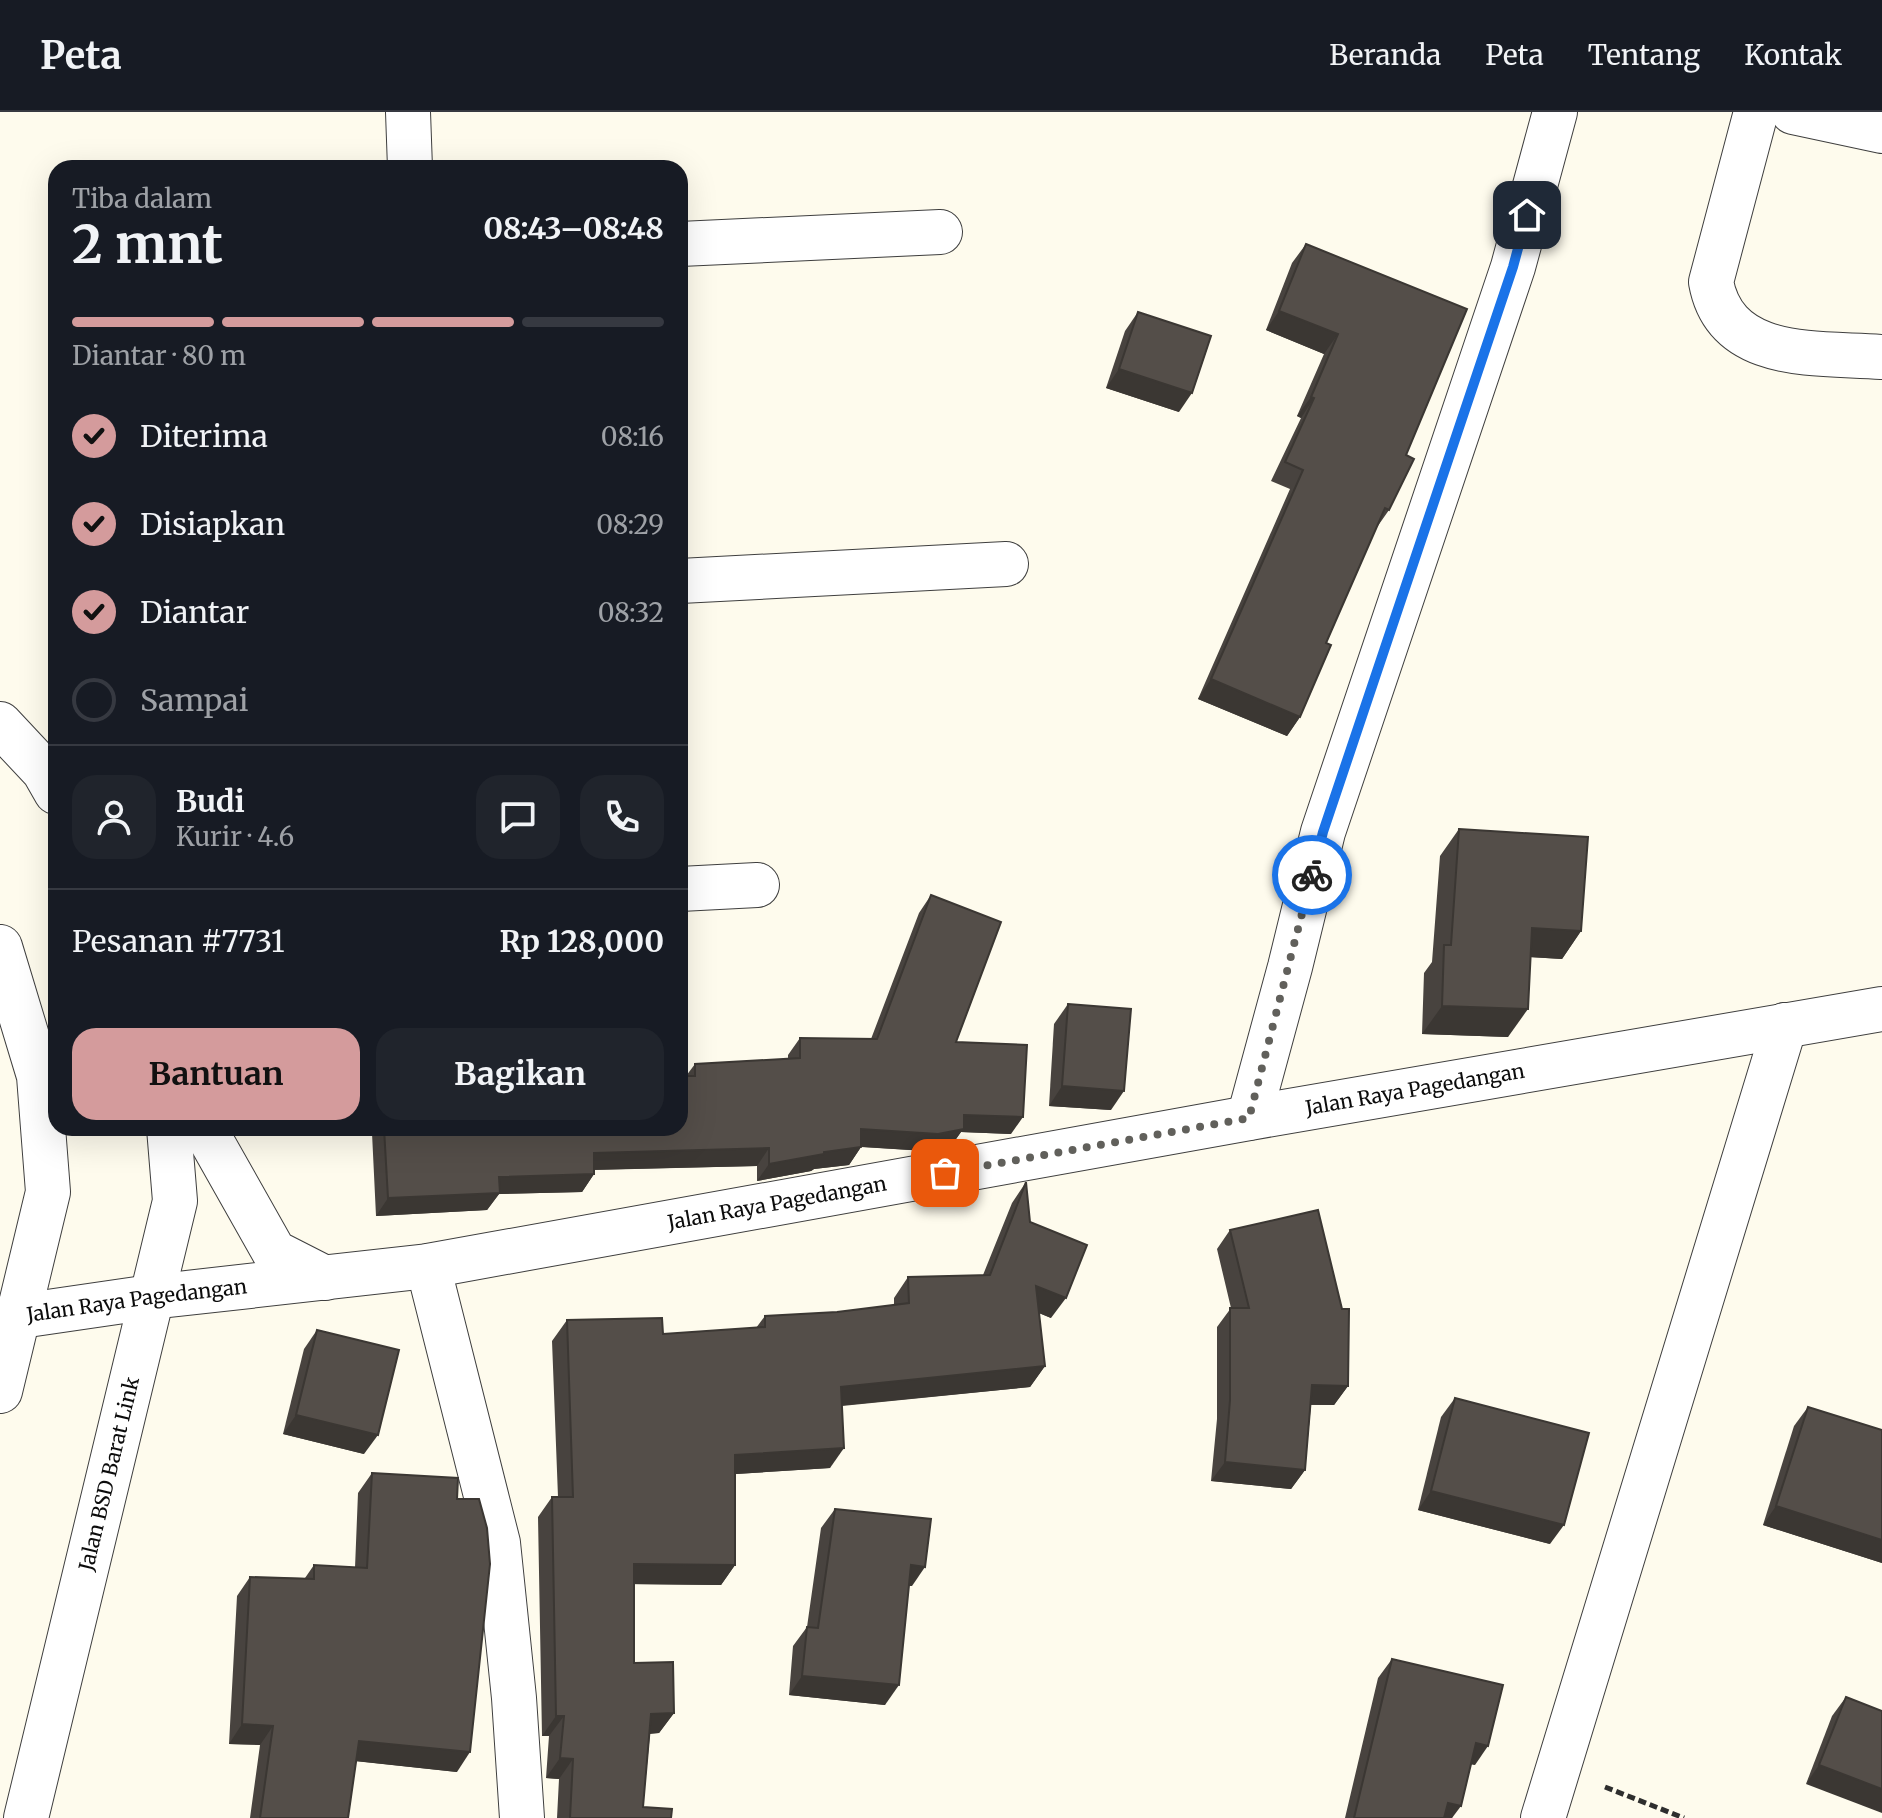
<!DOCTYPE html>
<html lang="id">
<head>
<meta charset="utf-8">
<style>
  :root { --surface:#171b24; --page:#20242c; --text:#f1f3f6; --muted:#9ea1a6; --line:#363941; --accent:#d49b9c }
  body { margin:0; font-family:Merriweather,serif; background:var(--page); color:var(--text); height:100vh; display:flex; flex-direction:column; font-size:30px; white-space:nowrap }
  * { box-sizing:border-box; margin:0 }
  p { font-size:26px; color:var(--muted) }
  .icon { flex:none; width:44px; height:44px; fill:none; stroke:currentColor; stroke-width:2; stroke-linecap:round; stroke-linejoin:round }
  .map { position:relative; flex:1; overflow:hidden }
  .panel { position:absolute; left:48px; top:48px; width:640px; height:976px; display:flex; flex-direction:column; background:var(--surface); border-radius:24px; box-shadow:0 8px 32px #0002 }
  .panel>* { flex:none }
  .pin { position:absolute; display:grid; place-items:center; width:68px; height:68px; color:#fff; margin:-34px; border-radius:16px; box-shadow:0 4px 12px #0006 }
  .courier { position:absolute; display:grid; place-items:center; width:80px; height:80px; margin:-40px; border:6px solid #1a73e8; border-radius:50%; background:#fff; color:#222; box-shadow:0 2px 10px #0007 }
  .overview em { font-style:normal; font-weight:700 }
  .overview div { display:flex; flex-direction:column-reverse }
  .overview { display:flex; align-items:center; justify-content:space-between; height:136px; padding:0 24px }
  h1 { font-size:52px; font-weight:700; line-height:60px }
  .bar { display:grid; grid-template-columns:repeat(4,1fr); gap:12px 8px; align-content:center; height:96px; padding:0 24px }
  .bar i { height:10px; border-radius:6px; background:var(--line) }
  .bar .selected { background:var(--accent) }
  .bar p { grid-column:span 4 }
  .line { display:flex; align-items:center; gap:20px; padding:0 24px; border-top:2px solid var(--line) }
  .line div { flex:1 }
  .round { display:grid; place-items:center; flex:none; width:84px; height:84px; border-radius:24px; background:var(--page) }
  ol { padding:0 24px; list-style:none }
  li { display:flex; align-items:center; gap:24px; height:88px }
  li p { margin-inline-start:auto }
  li .icon { padding:8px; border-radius:50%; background:var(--accent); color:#111; stroke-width:4 }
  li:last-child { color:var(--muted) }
  li i { width:44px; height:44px; border:4px solid var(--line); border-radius:50% }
  .button { display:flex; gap:16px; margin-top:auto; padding:16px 24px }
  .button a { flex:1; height:92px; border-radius:24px; background:var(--accent); color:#111; font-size:32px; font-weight:700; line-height:92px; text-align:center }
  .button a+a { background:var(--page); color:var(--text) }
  header { display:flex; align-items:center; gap:48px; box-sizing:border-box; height:112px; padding:0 40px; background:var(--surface); border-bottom:2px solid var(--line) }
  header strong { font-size:38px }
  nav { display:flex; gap:44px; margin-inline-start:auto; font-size:28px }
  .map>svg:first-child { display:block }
</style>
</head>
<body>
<header>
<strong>Peta</strong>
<nav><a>Beranda</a><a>Peta</a><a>Tentang</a><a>Kontak</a></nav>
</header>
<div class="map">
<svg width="1882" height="1706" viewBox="0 0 1882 1706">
  <rect width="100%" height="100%" fill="#fefbed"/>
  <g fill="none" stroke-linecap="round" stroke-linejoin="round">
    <defs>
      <g id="minor">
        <polyline points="408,0 410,56"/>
        <path d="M 1756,0 L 1711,170 C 1726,251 1818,240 1882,245"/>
        <polyline points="1793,0 1882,19"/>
        <polyline points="680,132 940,120"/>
        <polyline points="680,469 1006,452"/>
        <polyline points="0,612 44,659 56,680"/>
        <polyline points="680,777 757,773"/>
        <polyline points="0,835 39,964 48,1080 0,1279"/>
        <polyline points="1249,1006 1290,855 1323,720 1513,155 1555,0"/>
        <polyline points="204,1016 274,1140 325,1166"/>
        <polyline points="428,1154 498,1431 514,1586 522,1706"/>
        <path id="s1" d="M 0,1207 L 151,1185 L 428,1154 L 1249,1006 L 1882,897"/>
        <path id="s2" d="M 26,1706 L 175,1089 L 169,1016"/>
        <polyline points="1543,1706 1785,913"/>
      </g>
    </defs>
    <use href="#minor" stroke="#3f3f3f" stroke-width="46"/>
    <polyline stroke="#2e2e2e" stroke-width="5" stroke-dasharray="8 4" stroke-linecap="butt" points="1605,1675 1684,1706"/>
    <use href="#minor" stroke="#fff" stroke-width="44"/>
  </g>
  <g fill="#48433f">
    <polygon points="1306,132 1406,343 1389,398 1375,418 1326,531 1300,605 1287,624 1198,587 1290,377 1271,369 1301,306 1297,304 1324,242 1266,218 1292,151"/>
    <polygon points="1138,200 1179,300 1106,276 1125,219"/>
    <polygon points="1459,717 1581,819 1562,847 1530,845 1508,925 1422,922 1424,861 1432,850 1440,744"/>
    <polygon points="931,783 956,930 1011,1022 961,1020 951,1034 926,1039 861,1035 849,1053 814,1057 811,1059 757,1069 757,1054 594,1058 594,1062 582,1080 499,1082 487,1098 376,1104 372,1021 376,1016 680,1016 686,964 695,952 788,947 788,943 800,926 871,927 919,801"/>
    <polygon points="1068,892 1111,998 1049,994 1054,912"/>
    <polygon points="1026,1070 1030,1110 1051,1206 1039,1201 1045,1254 1030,1275 842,1294 830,1356 735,1362 735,1453 721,1473 634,1472 634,1551 674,1601 659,1621 650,1622 643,1695 671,1706 557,1706 559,1667 546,1666 549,1624 542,1624 538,1405 552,1385 558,1385 552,1229 567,1208 663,1222 756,1216 765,1204 837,1200 894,1193 894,1186 908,1165 983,1163 1012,1091"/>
    <polygon points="1230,1118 1348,1274 1334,1293 1311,1293 1305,1358 1291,1377 1211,1369 1217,1307 1217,1215 1231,1196 1217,1137"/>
    <polygon points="317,1218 364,1342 283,1322 304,1237"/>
    <polygon points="1455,1286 1550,1432 1418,1398 1441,1305"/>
    <polygon points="1808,1295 1882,1318 1882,1451 1763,1413 1794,1314"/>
    <polygon points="372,1361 457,1387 457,1660 356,1649 348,1706 250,1706 260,1633 229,1632 237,1484 250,1465 305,1466 314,1453 355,1456 358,1381"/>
    <polygon points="835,1397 912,1474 909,1474 885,1593 789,1583 793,1534 807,1515 821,1416"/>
    <polygon points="1392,1547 1475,1653 1471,1652 1452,1706 1345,1706 1378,1566"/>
    <polygon points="1846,1585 1882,1599 1806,1672 1832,1604"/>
  </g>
  <g fill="#3b3733">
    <polygon points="1279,199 1338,222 1324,242 1266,218"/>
    <polygon points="1119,257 1192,281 1179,300 1106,276"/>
    <polygon points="1311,285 1314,286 1301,306 1297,304"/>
    <polygon points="1211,567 1300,605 1287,624 1198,587"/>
    <polygon points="1532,816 1581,819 1562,847 1512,844"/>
    <polygon points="1442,894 1528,897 1508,925 1422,922"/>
    <polygon points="1062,974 1124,979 1111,998 1049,994"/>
    <polygon points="964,1003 1023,1005 1011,1022 961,1020 951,1034 926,1039 849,1034 861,1017"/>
    <polygon points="861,1035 849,1053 814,1057 811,1059 757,1069 769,1052 824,1040"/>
    <polygon points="769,1036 757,1054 582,1058 594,1041"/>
    <polygon points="594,1062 582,1080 499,1082 487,1098 376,1104 388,1086 499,1065"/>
    <polygon points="1036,1174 1066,1186 1051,1206 1022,1194"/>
    <polygon points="1045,1254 1030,1275 826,1295 841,1275"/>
    <polygon points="1312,1273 1348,1274 1334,1293 1299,1292"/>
    <polygon points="296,1303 378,1323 364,1342 283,1322"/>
    <polygon points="844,1336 830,1356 721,1363 735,1343"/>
    <polygon points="1225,1350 1305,1358 1291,1377 1211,1369"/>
    <polygon points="1431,1379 1564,1413 1550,1432 1418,1398"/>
    <polygon points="1776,1394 1882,1428 1882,1451 1763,1413"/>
    <polygon points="634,1452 735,1453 721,1473 620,1472"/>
    <polygon points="911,1453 925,1455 912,1474 897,1473"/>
    <polygon points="802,1564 899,1573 885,1593 789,1583"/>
    <polygon points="674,1601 659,1621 637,1622 651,1602"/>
    <polygon points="556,1604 564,1604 549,1624 542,1624"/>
    <polygon points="242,1612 273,1614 260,1633 229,1632"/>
    <polygon points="359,1629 470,1640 457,1660 345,1648"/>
    <polygon points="1476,1631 1488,1634 1475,1653 1462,1650"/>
    <polygon points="560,1646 573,1647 559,1667 546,1666"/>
    <polygon points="1819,1653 1882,1677 1882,1701 1806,1672"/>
    <polygon points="1448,1691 1461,1694 1452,1706 1437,1706"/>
  </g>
  <g fill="#544e49" stroke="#3b3733" stroke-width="2">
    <polygon points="1306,132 1467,197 1406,343 1414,347 1389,398 1385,396 1326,531 1331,533 1300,605 1211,567 1303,358 1285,350 1314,286 1311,285 1338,222 1279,199"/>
    <polygon points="1138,200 1211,224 1192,281 1119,257"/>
    <polygon points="1459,717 1588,725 1581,819 1532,816 1528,897 1442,894 1444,833 1451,833"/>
    <polygon points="931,783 1001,810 956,930 1027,933 1023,1005 964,1003 964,1017 938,1022 861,1017 861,1035 824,1040 824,1042 769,1052 769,1036 594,1041 594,1062 499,1065 500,1081 388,1086 384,1016 680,1016 680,964 695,964 695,952 800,946 800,926 877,927"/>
    <polygon points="1068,892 1131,897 1124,979 1062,974"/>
    <polygon points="1026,1070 1030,1110 1087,1133 1066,1186 1036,1174 1045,1254 841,1275 844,1336 735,1343 735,1453 634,1452 634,1551 673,1550 674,1601 651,1602 643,1695 672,1697 671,1706 570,1706 573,1647 560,1646 564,1604 556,1604 552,1385 573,1385 567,1208 662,1206 663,1222 765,1215 765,1204 837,1200 909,1191 908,1165 990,1163"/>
    <polygon points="1318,1098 1342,1197 1349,1197 1348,1274 1312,1273 1305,1358 1225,1350 1230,1288 1230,1196 1249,1196 1230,1118"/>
    <polygon points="317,1218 399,1238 378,1323 296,1303"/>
    <polygon points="1455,1286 1589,1321 1564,1413 1431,1379"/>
    <polygon points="1808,1295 1882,1318 1882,1428 1776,1394"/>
    <polygon points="372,1361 458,1366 457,1387 479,1387 487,1416 490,1452 470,1640 359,1629 348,1706 260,1706 273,1614 242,1612 250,1465 314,1467 314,1453 367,1456"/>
    <polygon points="835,1397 931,1407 925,1455 911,1453 899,1573 802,1564 807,1515 818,1516"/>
    <polygon points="1392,1547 1503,1573 1488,1634 1476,1631 1461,1694 1448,1691 1444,1706 1354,1706"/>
    <polygon points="1846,1585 1882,1599 1882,1677 1819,1653"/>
  </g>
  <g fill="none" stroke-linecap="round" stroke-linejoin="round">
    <polyline stroke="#61605b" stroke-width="8" stroke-dasharray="0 14.4" points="945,1061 1249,1006 1312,763"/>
    <polyline stroke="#1a73e8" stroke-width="10" points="1312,763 1323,720 1513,155 1527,103"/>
  </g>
  <g text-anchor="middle" stroke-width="8" stroke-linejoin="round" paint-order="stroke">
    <g font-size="20" fill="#0c0c0c" stroke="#fff">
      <text dy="7" stroke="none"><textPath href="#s1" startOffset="1434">Jalan Raya Pagedangan</textPath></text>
      <text dy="7" stroke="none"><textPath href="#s1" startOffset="786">Jalan Raya Pagedangan</textPath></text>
      <text dy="7" stroke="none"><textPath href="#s1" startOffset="138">Jalan Raya Pagedangan</textPath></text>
      <text dy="7" stroke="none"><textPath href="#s2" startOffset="354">Jalan BSD Barat Link</textPath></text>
    </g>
  </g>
</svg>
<div class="pin" style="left:945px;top:1061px;background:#ea580c"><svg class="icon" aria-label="bag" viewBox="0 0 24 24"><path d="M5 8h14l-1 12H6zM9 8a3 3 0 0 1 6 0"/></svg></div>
<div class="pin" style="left:1527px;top:103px;background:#1f2937"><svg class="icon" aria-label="home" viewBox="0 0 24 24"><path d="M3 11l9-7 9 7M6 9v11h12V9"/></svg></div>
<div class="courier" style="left:1312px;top:763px"><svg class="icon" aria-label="bike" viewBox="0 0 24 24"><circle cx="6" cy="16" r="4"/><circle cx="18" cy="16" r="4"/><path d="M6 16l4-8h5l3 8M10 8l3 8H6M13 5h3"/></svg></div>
<section class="panel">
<div class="overview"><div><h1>2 mnt</h1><p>Tiba dalam</p></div><em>08:43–08:48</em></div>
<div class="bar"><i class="selected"></i><i class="selected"></i><i class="selected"></i><i></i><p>Diantar · 80 m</p></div>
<ol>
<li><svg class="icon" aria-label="check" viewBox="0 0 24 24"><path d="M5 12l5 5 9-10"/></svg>Diterima<p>08:16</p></li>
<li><svg class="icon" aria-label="check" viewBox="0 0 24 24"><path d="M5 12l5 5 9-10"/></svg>Disiapkan<p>08:29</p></li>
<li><svg class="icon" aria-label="check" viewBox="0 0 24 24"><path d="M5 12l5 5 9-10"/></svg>Diantar<p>08:32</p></li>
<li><i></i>Sampai</li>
</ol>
<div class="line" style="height:144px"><a class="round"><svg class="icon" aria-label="person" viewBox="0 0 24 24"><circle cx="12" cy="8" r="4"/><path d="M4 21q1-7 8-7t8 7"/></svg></a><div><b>Budi</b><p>Kurir · 4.6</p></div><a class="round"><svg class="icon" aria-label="chat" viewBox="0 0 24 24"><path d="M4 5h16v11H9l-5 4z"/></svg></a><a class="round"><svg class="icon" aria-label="phone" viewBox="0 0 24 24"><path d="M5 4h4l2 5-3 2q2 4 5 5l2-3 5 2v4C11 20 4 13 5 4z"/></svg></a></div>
<div class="line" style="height:104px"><div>Pesanan #7731</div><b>Rp 128,000</b></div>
<div class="button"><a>Bantuan</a><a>Bagikan</a></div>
</section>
</div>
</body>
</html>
